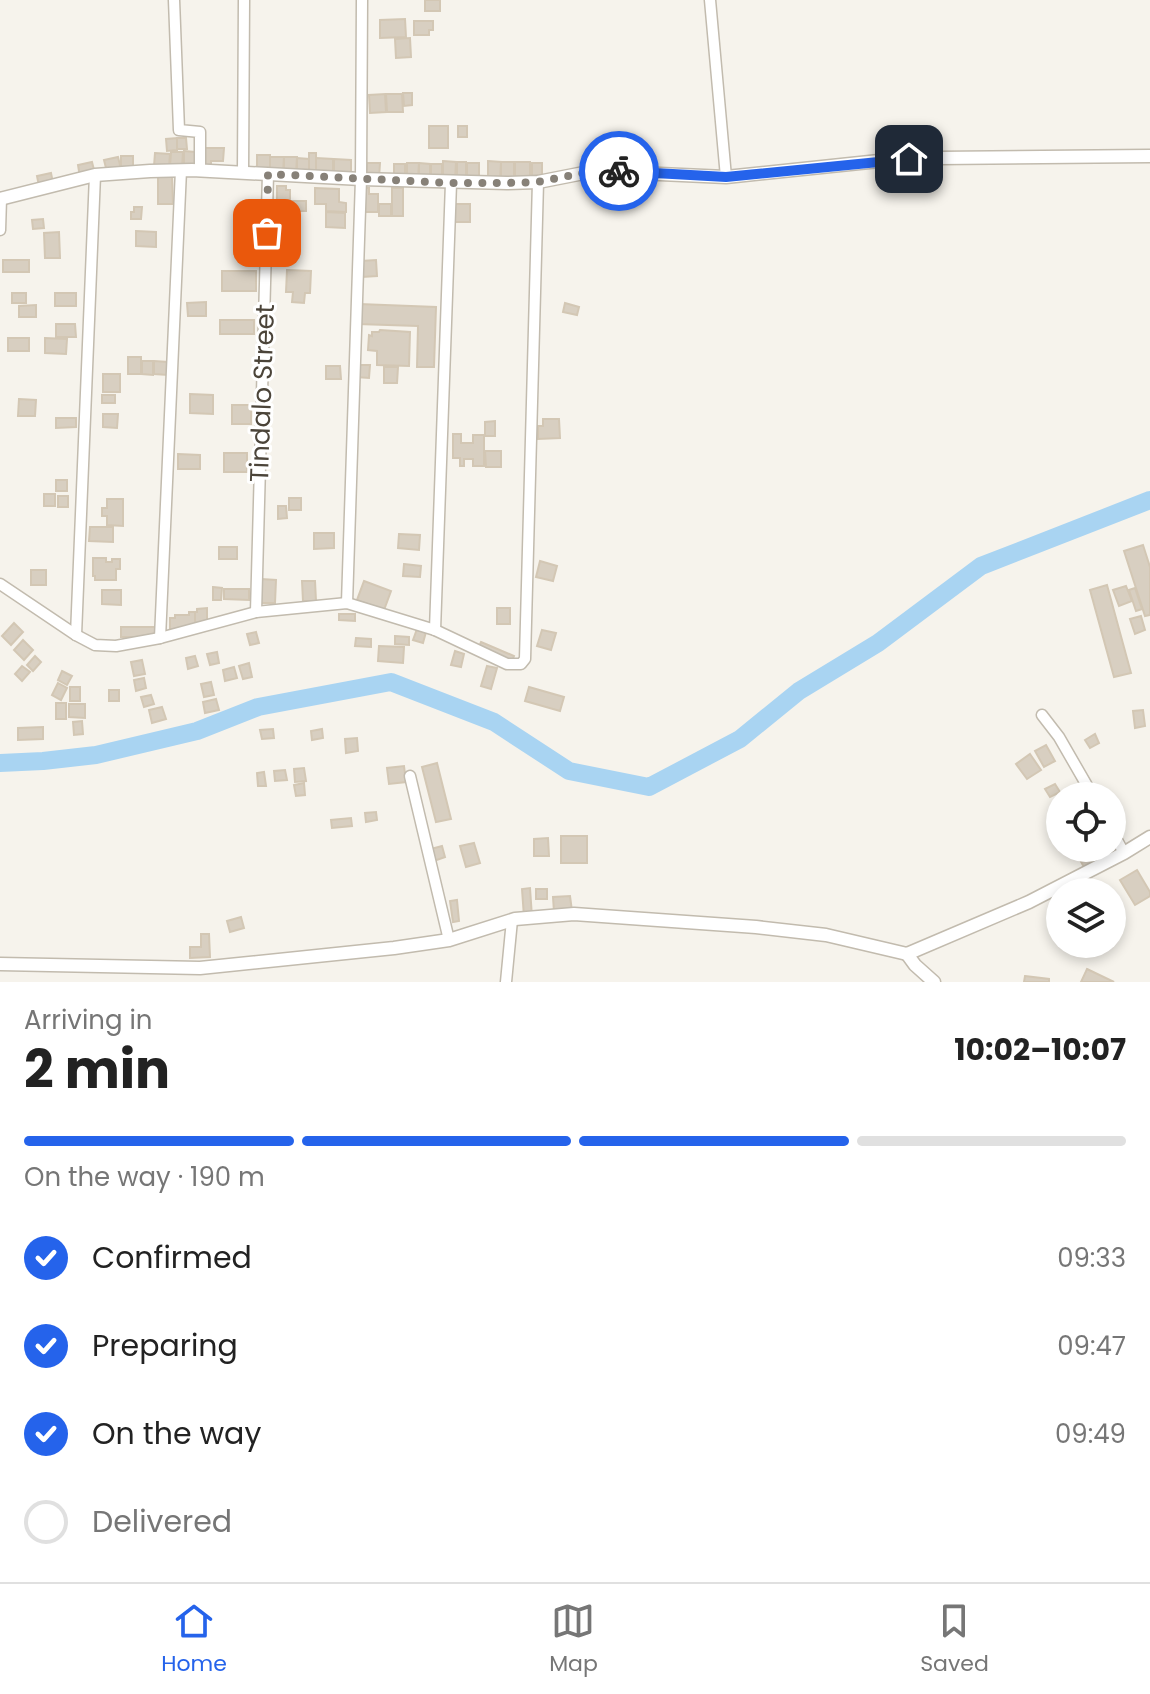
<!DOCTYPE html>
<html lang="en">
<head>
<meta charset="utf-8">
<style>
  :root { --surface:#fff; --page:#f6f6f6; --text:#222; --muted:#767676; --line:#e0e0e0; --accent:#2563eb }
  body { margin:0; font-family:Poppins,sans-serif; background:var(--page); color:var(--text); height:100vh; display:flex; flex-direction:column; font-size:30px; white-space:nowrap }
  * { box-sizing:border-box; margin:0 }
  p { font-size:26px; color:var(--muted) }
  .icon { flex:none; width:44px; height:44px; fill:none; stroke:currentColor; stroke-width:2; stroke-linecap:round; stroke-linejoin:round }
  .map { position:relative; height:982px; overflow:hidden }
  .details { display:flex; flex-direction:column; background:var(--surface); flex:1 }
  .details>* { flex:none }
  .fabs { position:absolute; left:1046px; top:782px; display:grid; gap:16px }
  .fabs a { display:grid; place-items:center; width:80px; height:80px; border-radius:50%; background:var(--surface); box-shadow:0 4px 12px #0003; font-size:40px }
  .pin { position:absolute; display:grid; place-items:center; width:68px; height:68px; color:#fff; margin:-34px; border-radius:16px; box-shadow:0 4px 12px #0006 }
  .courier { position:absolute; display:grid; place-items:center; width:80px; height:80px; margin:-40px; border:6px solid #2563eb; border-radius:50%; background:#fff; color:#222; box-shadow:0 2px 10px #0007 }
  .headline em { font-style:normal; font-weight:700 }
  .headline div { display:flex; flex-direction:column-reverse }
  .headline { display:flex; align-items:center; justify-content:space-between; height:136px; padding:0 24px }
  h1 { font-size:52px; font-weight:700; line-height:60px }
  .bar { display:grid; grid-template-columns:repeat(4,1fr); gap:12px 8px; align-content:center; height:96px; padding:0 24px }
  .bar i { height:10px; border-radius:6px; background:var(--line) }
  .bar .active { background:var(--accent) }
  .bar p { grid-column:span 4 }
  ol { padding:0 24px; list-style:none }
  li { display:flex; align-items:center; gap:24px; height:88px }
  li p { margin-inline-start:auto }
  li .icon { padding:8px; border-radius:50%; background:var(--accent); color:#fff; stroke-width:4 }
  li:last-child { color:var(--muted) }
  li i { width:44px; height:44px; border:4px solid var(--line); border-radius:50% }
  .dock { display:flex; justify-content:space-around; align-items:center; height:112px; border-top:2px solid var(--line); background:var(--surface); font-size:22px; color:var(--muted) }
  .dock a { display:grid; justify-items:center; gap:4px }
  .dock .active { color:var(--accent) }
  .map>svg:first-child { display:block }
</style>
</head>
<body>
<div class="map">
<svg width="1150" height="982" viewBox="0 0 1150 982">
  <rect width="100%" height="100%" fill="#f6f3ec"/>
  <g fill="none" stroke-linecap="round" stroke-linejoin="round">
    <polyline stroke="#a9d4f2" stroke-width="18" points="0,763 43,761 96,755 197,731 258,707 391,682 494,722 569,771 649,787 740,739 799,691 878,643 981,566 1150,500"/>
  </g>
  <g fill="#d8cfc1" stroke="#d3c7b4" stroke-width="2">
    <rect x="425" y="0" width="15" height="11"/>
    <polygon points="405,19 406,37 380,38 380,20"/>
    <polygon points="414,21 433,21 433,30 429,30 429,35 414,35"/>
    <polygon points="410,38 411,57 396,58 395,39"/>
    <polygon points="403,93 412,93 412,105 404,106"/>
    <polygon points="385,94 386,112 370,113 369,95"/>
    <polygon points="386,94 402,94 403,112 387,112"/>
    <rect x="429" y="126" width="19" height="22"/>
    <rect x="458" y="126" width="9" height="11"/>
    <polygon points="177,138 186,138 187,149 177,149"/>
    <polygon points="177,138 177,150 167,151 166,139"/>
    <polygon points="204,148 224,148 223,161 211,161 211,168 204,168"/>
    <polygon points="184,151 195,152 195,168 184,168"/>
    <polygon points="171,152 183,152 182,168 170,167"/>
    <polygon points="155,153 170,154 169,167 154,166"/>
    <rect x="309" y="153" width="7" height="23"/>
    <rect x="257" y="155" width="13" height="17"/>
    <rect x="121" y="156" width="12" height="12"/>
    <polygon points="118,157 121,169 107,172 104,160"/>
    <polygon points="270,157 284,157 283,173 270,173"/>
    <polygon points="284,157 297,157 296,174 284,174"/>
    <polygon points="297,158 309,159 309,173 297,173"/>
    <polygon points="316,158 333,159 333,177 316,176"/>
    <polygon points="334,159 351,160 351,177 334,177"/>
    <polygon points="443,161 456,162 455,181 443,181"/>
    <polygon points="488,161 501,162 500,180 488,180"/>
    <polygon points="92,162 95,174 80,177 78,165"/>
    <rect x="457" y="162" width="9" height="19"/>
    <rect x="501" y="162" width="13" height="18"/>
    <rect x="515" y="162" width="15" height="16"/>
    <polygon points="367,163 380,163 379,178 366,177"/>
    <polygon points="407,163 419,163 418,179 407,179"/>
    <polygon points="419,163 430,164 430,180 419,179"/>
    <rect x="467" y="163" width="12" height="17"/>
    <rect x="532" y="163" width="10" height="15"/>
    <rect x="394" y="164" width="11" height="14"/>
    <polygon points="431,164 442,164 442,179 431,178"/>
    <polygon points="51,173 53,183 39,186 37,176"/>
    <polygon points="172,176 173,204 158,204 158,177"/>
    <polygon points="277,186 286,186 286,190 290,190 290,210 275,210 275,200 277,200"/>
    <polygon points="315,188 339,189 339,202 346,203 346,212 326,211 326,204 315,204"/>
    <polygon points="364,188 369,188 369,194 378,194 378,212 363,212"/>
    <rect x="392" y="188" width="11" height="28"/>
    <rect x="292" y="201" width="14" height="10"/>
    <rect x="379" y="204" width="12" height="12"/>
    <rect x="451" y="204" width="19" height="18"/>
    <polygon points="134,207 142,207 141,219 131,219 131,212 134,212"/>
    <polygon points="326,212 345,213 345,228 326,227"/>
    <polygon points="43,219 44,228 33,229 32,220"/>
    <polygon points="136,231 156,232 156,247 136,246"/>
    <polygon points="59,232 60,258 45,258 44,233"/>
    <rect x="3" y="260" width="26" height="12"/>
    <polygon points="376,260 377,276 362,277 361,261"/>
    <polygon points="287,270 311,271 310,293 305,293 304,303 292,302 293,292 286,292"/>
    <rect x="222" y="271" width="34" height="20"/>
    <rect x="12" y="293" width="14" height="10"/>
    <rect x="55" y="293" width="21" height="13"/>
    <polygon points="206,302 206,316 188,316 187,303"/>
    <polygon points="565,303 579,307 577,315 563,312"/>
    <polygon points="359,304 436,307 434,367 417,367 418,326 358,324"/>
    <polygon points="36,305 36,317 19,317 19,306"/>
    <rect x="220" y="320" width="34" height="14"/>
    <polygon points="56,324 75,324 76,337 56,337"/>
    <polygon points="380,330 410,332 409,366 377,365 377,351 368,350 369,335 372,336 372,332 379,332"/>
    <rect x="8" y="338" width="21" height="13"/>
    <polygon points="45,338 67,339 66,354 45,353"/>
    <rect x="128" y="357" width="13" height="17"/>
    <polygon points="142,361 153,361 153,375 142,374"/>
    <polygon points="154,361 168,362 168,375 154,374"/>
    <polygon points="357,365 370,365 369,378 356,377"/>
    <polygon points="326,366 340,366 341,379 326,379"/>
    <polygon points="384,367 398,367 397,383 384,383"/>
    <rect x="103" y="374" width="17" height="18"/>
    <polygon points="190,394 213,395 213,414 190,413"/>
    <rect x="102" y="395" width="13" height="8"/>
    <polygon points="19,399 36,400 35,416 18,416"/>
    <rect x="232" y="405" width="19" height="19"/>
    <polygon points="103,414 118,414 117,428 103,427"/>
    <polygon points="56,418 76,418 76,427 56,428"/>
    <polygon points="543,419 559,419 560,438 538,439 538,426 543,426"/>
    <polygon points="495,421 495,436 485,436 485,422"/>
    <polygon points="453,434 461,434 461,443 473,443 473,435 484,435 484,466 473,466 473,459 464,459 464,466 460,466 460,458 453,458"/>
    <polygon points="485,451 501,451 501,467 486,467"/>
    <rect x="224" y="453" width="23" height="19"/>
    <polygon points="178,454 200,455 200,469 178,469"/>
    <rect x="56" y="480" width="11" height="11"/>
    <rect x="44" y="494" width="11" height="12"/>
    <rect x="58" y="496" width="10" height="11"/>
    <rect x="289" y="498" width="12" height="12"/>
    <polygon points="107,499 123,499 123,526 107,525 107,516 102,516 102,508 107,508"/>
    <polygon points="278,506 286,506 287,518 278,519"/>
    <polygon points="90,527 113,527 113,542 89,541"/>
    <polygon points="314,533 334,533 334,548 314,549"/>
    <polygon points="399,534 420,535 419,550 398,548"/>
    <polygon points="1143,545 1150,567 1150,615 1145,616 1124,551"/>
    <rect x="219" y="547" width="18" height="12"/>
    <polygon points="93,558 106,558 106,562 112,562 112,559 120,559 120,569 116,569 116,580 95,580 95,576 93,576"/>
    <polygon points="540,561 557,566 553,581 536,577"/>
    <polygon points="404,564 421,566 420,577 403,576"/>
    <rect x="31" y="570" width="15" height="15"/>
    <polygon points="261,579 276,580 275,603 261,603"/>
    <polygon points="302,581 315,581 316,601 303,601"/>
    <polygon points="364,581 391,591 384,610 357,600"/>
    <polygon points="1107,585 1131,673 1114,677 1090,590"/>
    <polygon points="1126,586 1132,601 1119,606 1113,590"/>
    <polygon points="213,587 222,588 221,600 213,600"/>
    <polygon points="1135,588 1142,609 1136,611 1129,590"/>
    <polygon points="224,589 249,589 249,600 224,599"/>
    <polygon points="102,590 121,590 121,605 102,604"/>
    <polygon points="207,608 207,622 195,625 195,612 197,612 197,609"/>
    <rect x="497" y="608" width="13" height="16"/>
    <polygon points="189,612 195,612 195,626 170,632 170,618 175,618 175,615 189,615"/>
    <polygon points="339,614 355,614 355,621 339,620"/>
    <polygon points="1141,616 1145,630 1135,634 1130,619"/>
    <polygon points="14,623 23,632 11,645 2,636"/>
    <rect x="121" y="627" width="34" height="10"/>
    <polygon points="417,629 426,632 423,643 413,640"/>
    <polygon points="542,630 556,633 551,650 537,646"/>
    <polygon points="256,632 259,643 250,645 247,634"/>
    <polygon points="395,636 409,637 409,645 395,644"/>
    <polygon points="356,638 371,639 371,647 355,646"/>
    <polygon points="23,640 33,650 24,660 14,650"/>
    <polygon points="481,642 514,656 511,664 478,649"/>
    <polygon points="379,646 404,647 403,663 378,661"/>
    <polygon points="455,651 464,654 461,667 451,665"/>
    <polygon points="217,652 219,663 210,665 207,654"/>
    <polygon points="35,656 41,662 33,671 27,665"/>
    <polygon points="195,656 198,666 188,669 186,658"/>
    <polygon points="142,660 145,674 134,676 131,662"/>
    <polygon points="249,663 252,677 243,679 239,666"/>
    <polygon points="22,666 30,672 22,681 15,674"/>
    <polygon points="487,666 497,668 491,689 481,686"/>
    <polygon points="234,667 237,678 225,681 223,670"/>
    <polygon points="62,671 72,676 67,685 58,680"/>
    <polygon points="144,678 146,688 136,691 134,680"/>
    <polygon points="211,682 214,695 204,697 201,684"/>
    <polygon points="58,683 67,688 61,700 52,695"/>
    <rect x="70" y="687" width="10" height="14"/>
    <polygon points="529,687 564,697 560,711 525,701"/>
    <rect x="109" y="690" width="10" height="11"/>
    <polygon points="151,695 154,704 144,707 141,697"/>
    <polygon points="216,699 219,710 205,713 203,702"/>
    <rect x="56" y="703" width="10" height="16"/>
    <polygon points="69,704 85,704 85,718 69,717"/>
    <polygon points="162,707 166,719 152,723 149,710"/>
    <polygon points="1143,710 1145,726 1135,728 1133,711"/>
    <polygon points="82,721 83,734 74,735 73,722"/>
    <polygon points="43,727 43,739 18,740 18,728"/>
    <polygon points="273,729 274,738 262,739 260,730"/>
    <polygon points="322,729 323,738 312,740 311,731"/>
    <polygon points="1095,734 1099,743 1090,748 1085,740"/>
    <polygon points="357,738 358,751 346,753 345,739"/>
    <polygon points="1046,745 1055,761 1044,767 1035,751"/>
    <polygon points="1030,754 1041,770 1027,779 1016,764"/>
    <polygon points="437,763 451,819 436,822 422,767"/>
    <polygon points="404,766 406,782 389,784 387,768"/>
    <polygon points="304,768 306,781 295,782 294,769"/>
    <polygon points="285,770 287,780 275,781 274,771"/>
    <polygon points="264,772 266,786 258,786 257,773"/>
    <polygon points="304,783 305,795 296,796 294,785"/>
    <polygon points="1055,784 1060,792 1050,797 1045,789"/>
    <polygon points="376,812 377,820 366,822 365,813"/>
    <polygon points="351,818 352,826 332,828 331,820"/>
    <rect x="561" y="836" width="26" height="27"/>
    <polygon points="548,838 549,856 534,856 534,839"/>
    <polygon points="474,843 480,863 466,867 460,846"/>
    <polygon points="1112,843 1117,854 1099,862 1092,848 1112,848"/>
    <polygon points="442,846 445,857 434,861 431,849"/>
    <polygon points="1089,853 1096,866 1086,871 1079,858"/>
    <polygon points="1137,870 1150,892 1150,896 1135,905 1120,880"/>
    <polygon points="530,888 532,917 524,917 522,889"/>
    <rect x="536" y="889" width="11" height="10"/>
    <polygon points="570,896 572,911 554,912 553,897"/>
    <polygon points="457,900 459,921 453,922 450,901"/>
    <polygon points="241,917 244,928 230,932 227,921"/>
    <polygon points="201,934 209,934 210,957 190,958 190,947 201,947"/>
    <polygon points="1087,969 1114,982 1081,982"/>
    <polygon points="1025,976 1049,979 1049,982 1024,982"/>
  </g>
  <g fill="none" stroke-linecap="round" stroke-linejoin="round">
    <defs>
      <g id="minor">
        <polyline points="174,0 179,130 200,132 200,171"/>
        <polyline points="710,0 726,177"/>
        <polyline points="243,172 244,0"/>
        <polyline points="0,230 1,198"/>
        <polyline points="0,584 76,635 95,645 116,646 160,638 256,612 347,603 435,630 507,664 521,664 525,659 538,182"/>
        <polyline points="347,603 361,179 362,0"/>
        <polyline points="256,612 268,174"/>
        <polyline points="435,630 451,183"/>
        <polyline points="76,635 95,175"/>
        <polyline points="160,638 181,170"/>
        <polyline points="1042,715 1059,737 1093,796"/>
        <polyline points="410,776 449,940"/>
        <polyline points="1112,831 1124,853"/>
        <polyline points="506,982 512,920"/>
      </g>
      <g id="tertiary">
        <polyline points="0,199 95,175 150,171 192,170 361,179 507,183 538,182 594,171 726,177 879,161 938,158 1150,156"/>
        <polyline points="907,954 915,965 934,982"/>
        <polyline points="0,964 200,968 394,948 449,940 515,919 574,914 756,927 826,935 907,954 1029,902 1124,853 1150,837"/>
      </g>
    </defs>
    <use href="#minor" stroke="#c2bbae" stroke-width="13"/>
    <use href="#tertiary" stroke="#c2bbae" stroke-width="15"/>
    <use href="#minor" stroke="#fff" stroke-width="10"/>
    <use href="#tertiary" stroke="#fff" stroke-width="12"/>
  </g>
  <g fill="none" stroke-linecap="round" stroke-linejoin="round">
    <polyline stroke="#878178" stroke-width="8" stroke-dasharray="0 14.4" points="267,233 268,174 451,183 507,183 538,182 594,171 619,171"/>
    <polyline stroke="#2563eb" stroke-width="10" points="619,171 726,177 909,159"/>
  </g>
  <g text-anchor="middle" stroke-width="6" stroke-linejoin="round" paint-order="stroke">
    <g font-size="26" fill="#4b4439" stroke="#fff">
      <text transform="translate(262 393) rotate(-88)" y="9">Tindalo Street</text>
    </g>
  </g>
</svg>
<div class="fabs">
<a><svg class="icon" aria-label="locate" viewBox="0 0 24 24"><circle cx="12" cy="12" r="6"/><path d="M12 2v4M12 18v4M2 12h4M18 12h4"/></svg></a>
<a><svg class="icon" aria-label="layers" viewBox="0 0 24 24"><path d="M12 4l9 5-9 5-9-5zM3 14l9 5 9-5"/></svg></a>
</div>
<div class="pin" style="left:267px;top:233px;background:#ea580c"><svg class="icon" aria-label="bag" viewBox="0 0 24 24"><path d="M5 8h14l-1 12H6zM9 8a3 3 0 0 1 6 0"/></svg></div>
<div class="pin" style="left:909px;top:159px;background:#1f2937"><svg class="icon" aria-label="home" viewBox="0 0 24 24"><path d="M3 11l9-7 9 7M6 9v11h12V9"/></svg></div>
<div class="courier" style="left:619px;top:171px"><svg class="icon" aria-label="bike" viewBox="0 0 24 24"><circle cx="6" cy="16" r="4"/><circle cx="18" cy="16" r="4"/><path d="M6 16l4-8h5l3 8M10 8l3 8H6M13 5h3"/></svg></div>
</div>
<section class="details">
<div class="headline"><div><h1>2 min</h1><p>Arriving in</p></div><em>10:02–10:07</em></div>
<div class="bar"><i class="active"></i><i class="active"></i><i class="active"></i><i></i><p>On the way · 190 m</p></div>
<ol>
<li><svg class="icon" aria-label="check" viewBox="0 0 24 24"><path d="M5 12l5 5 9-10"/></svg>Confirmed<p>09:33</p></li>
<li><svg class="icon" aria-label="check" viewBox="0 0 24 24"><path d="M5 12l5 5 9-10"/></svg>Preparing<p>09:47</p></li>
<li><svg class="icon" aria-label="check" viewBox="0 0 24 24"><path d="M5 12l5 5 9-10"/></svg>On the way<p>09:49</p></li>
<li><i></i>Delivered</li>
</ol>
</section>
<nav class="dock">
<a class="active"><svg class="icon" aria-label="home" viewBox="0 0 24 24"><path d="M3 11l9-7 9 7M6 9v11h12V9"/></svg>Home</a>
<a><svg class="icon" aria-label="map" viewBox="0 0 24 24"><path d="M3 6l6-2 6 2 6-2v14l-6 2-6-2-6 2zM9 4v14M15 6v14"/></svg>Map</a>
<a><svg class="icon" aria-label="saved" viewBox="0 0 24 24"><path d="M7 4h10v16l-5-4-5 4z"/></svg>Saved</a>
</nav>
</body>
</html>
